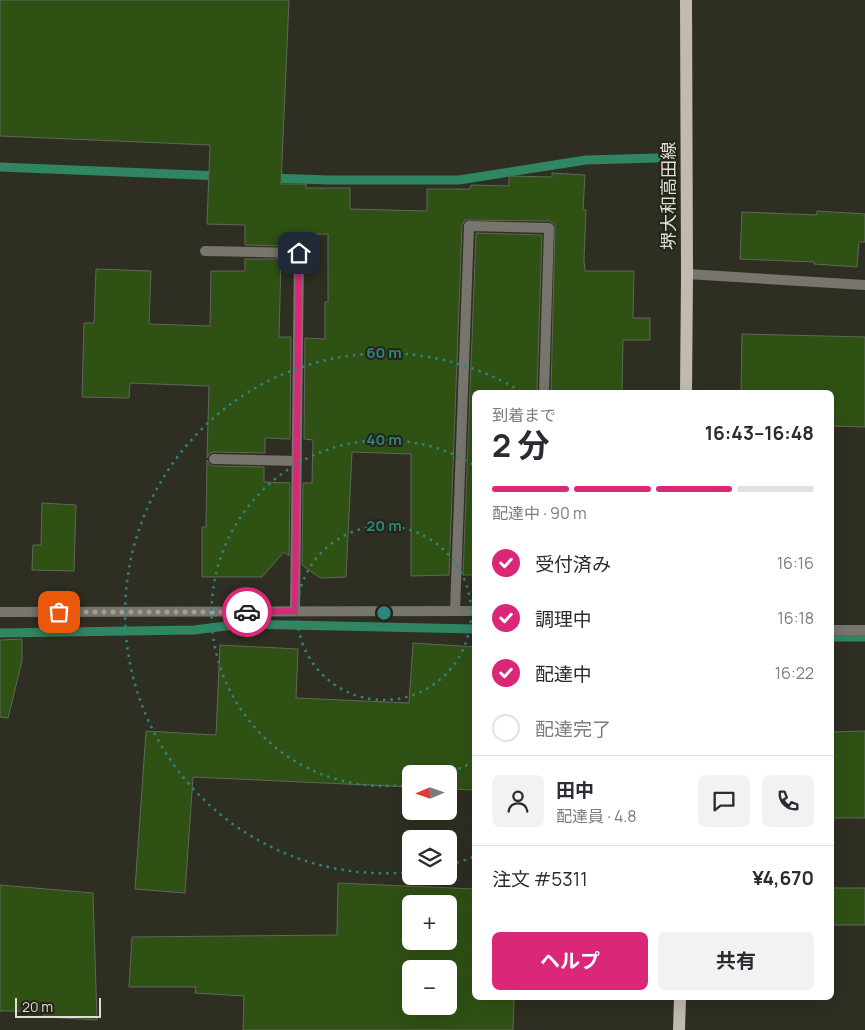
<!DOCTYPE html>
<html lang="ja">
<head>
<meta charset="utf-8">
<style>
  :root { --surface:#fff; --page:#f2f2f3; --text:#2b2b33; --muted:#7c7c81; --line:#e1e1e2; --accent:#db2777 }
  body { margin:0; font-family:Manrope,"Noto Sans JP",sans-serif; background:var(--page); color:var(--text); height:100vh; display:flex; flex-direction:column; font-size:19px; white-space:nowrap }
  * { box-sizing:border-box; margin:0 }
  p { font-size:16px; color:var(--muted) }
  .icon { flex:none; width:28px; height:28px; fill:none; stroke:currentColor; stroke-width:2; stroke-linecap:round; stroke-linejoin:round }
  .map { position:relative; flex:1; overflow:hidden }
  .drawer { position:absolute; left:472px; top:390px; width:362px; height:610px; display:flex; flex-direction:column; background:var(--surface); border-radius:8px; box-shadow:0 5px 20px #0002 }
  .drawer>* { flex:none }
  .needle { width:32px; rotate:268deg }
  .fabs { position:absolute; left:402px; top:765px; display:grid; gap:10px }
  .fabs a { display:grid; place-items:center; width:55px; height:55px; border-radius:8px; background:var(--surface); box-shadow:0 5px 20px #0002; font-size:25px }
  .scale { position:absolute; left:15px; bottom:12px; width:86px; box-sizing:border-box; padding-left:5px; border:2px solid #deddd6; border-top:0; font-size:14px; line-height:18px; white-space:nowrap; color:#deddd6; -webkit-text-stroke:4px #252418; paint-order:stroke }
  .pin { position:absolute; display:grid; place-items:center; width:42px; height:42px; color:#fff; margin:-21px; border-radius:10px; box-shadow:0 2px 8px #0006 }
  .courier { position:absolute; display:grid; place-items:center; width:50px; height:50px; margin:-25px; border:4px solid #db2777; border-radius:50%; background:#fff; color:#222; box-shadow:0 1px 6px #0007 }
  .summary em { font-style:normal; font-weight:700 }
  .summary div { display:flex; flex-direction:column-reverse }
  .summary { display:flex; align-items:center; justify-content:space-between; height:85px; padding:0 20px }
  h1 { font-size:32px; font-weight:700; line-height:38px }
  .bar { display:grid; grid-template-columns:repeat(4,1fr); gap:8px 5px; align-content:center; height:60px; padding:0 20px }
  .bar i { height:6px; border-radius:4px; background:var(--line) }
  .bar .on { background:var(--accent) }
  .bar p { grid-column:span 4 }
  .line { display:flex; align-items:center; gap:12px; padding:0 20px; border-top:1px solid var(--line) }
  .line div { flex:1 }
  .round { display:grid; place-items:center; flex:none; width:52px; height:52px; border-radius:8px; background:var(--page) }
  ol { padding:0 20px; list-style:none }
  li { display:flex; align-items:center; gap:15px; height:55px }
  li p { margin-inline-start:auto }
  li .icon { padding:5px; border-radius:50%; background:var(--accent); color:#fff; stroke-width:4 }
  li:last-child { color:var(--muted) }
  li i { width:28px; height:28px; border:2px solid var(--line); border-radius:50% }
  .cta { display:flex; gap:10px; margin-top:auto; padding:10px 20px }
  .cta a { flex:1; height:58px; border-radius:8px; background:var(--accent); color:#fff; font-size:20px; font-weight:700; line-height:58px; text-align:center }
  .cta a+a { background:var(--page); color:var(--text) }
  .map>svg:first-child { display:block }
</style>
</head>
<body>
<div class="map">
<svg width="865" height="1030" viewBox="0 0 865 1030">
  <rect width="100%" height="100%" fill="#2f2e22"/>
  <g fill="none" stroke-linecap="round" stroke-linejoin="round">
    <g stroke="#308563" stroke-width="9">
      <polyline points="0,167 221,176"/>
      <polyline points="271,178 329,180 459,180 586,160 657,158"/>
      <polyline points="0,633 194,630 242,624 475,629"/>
      <polyline points="832,637 865,637"/>
    </g>
  </g>
  <g fill="#2f5114" stroke="#60685c" fill-rule="evenodd">
    <polygon points="0,0 289,0 281,184 306,184 306,188 350,188 350,209 427,211 427,189 470,189 471,185 509,186 509,176 552,177 552,173 585,175 583,210 586,210 584,260 585,271 634,271 633,318 650,318 650,340 623,340 622,392 551,392 555,224 549,221 465,220 462,226 449,575 411,576 411,454 352,452 346,577 320,578 302,565 303,483 312,483 313,440 304,439 305,338 325,339 325,302 328,302 328,234 281,235 281,246 245,245 245,225 207,224 210,145 0,136"/>
    <polygon points="817,211 865,214 865,242 859,242 857,267 814,264 814,262 740,259 742,212 817,215"/>
    <polygon points="476,233 542,235 537,392 475,392 475,575 463,575"/>
    <polygon points="245,259 281,259 279,337 291,337 290,439 265,438 265,453 214,452 210,453 207,458 209,386 130,383 129,398 82,397 84,323 94,323 96,269 151,271 149,324 210,326 211,271 245,271"/>
    <polygon points="742,334 865,337 865,427 832,426 832,392 741,392"/>
    <polygon points="207,460 210,465 214,466 264,467 264,482 290,483 289,556 284,552 262,577 202,577 202,527 206,527"/>
    <polygon points="42,503 76,505 74,571 32,570 33,545 41,545"/>
    <polygon points="22,639 22,661 8,718 0,717 0,640"/>
    <polygon points="413,643 475,647 475,790 449,789 449,774 411,774 411,787 193,777 185,893 135,889 146,731 216,735 220,645 298,649 296,698 409,703"/>
    <polygon points="865,731 865,818 832,818 832,732"/>
    <path d="M 338,883 L 475,889 L 475,998 L 514,998 L 513,1030 L 243,1030 L 244,996 L 195,993 L 196,987 L 129,987 L 132,937 L 337,935 ZM 411,904 L 449,904 L 449,941 L 411,941 ZM 411,969 L 449,969 L 449,1006 L 411,1006 Z"/>
    <polygon points="0,885 93,893 97,1020 44,1017 44,1011 0,1011"/>
    <rect x="832" y="888" width="33" height="37"/>
  </g>
  <g fill="none" stroke-linecap="round" stroke-linejoin="round">
    <polyline stroke="#78746e" stroke-width="10" points="214,459 297,461"/>
    <g stroke="#78746e" stroke-width="10">
      <polyline points="205,251 299,253 295,611"/>
      <polyline points="687,274 865,285"/>
      <polyline points="455,611 469,226 549,228 544,392"/>
      <polyline points="0,612 475,611"/>
      <polyline points="832,630 865,630"/>
    </g>
    <g stroke="#c2baaf" stroke-width="12">
      <polyline points="686,0 687,274 686,392"/>
      <polyline points="679,1030 680,998"/>
    </g>
  </g>
  <g fill="none" stroke-linecap="round" stroke-linejoin="round">
    <polyline stroke="#a1a097" stroke-width="5" stroke-dasharray="0 9" points="59,612 247,612"/>
    <polyline stroke="#db2777" stroke-width="6" points="247,612 295,611 299,253"/>
  </g>
  <g fill="none" stroke="#2e857e" stroke-width="2.5" stroke-dasharray="2.5 5">
    <circle cx="384" cy="613" r="87"/>
    <path d="M474 761A173 173 0 0 1 449 773M411 784A173 173 0 1 1 474 465"/>
    <path d="M473 857A260 260 0 0 1 449 865M411 872A260 260 0 1 1 520 391"/>
  </g>
  <g text-anchor="middle" stroke-width="4" stroke-linejoin="round" paint-order="stroke">
    <g font-size="18" fill="#deddd6" stroke="#252418">
      <text transform="translate(669 196) rotate(-90)" y="6">堺大和高田線</text>
    </g>
  </g>
  <circle cx="384" cy="613" r="8" fill="#2e857e" stroke="#252418" stroke-width="2.5"/>
  <g font-size="15" text-anchor="middle" font-weight="bold" fill="#2e857e" stroke="#252418" stroke-width="4" stroke-linejoin="round" paint-order="stroke">
    <text x="384" y="358">60 m</text>
    <text x="384" y="445">40 m</text>
    <text x="384" y="531">20 m</text>
  </g>
</svg>
<div class="fabs">
<a><svg class="needle" viewBox="-14 -14 28 28"><path d="M0-13l5 13h-10z" fill="#e53935"/><path d="M0 13l5-13h-10z" fill="#7c7c81"/></svg></a>
<a><svg class="icon" aria-label="layers" viewBox="0 0 24 24"><path d="M12 4l9 5-9 5-9-5zM3 14l9 5 9-5"/></svg></a>
<a>+</a>
<a>−</a>
</div>
<div class="scale">20 m</div>
<div class="pin" style="left:59px;top:612px;background:#ea580c"><svg class="icon" aria-label="bag" viewBox="0 0 24 24"><path d="M5 8h14l-1 12H6zM9 8a3 3 0 0 1 6 0"/></svg></div>
<div class="pin" style="left:299px;top:253px;background:#1f2937"><svg class="icon" aria-label="home" viewBox="0 0 24 24"><path d="M3 11l9-7 9 7M6 9v11h12V9"/></svg></div>
<div class="courier" style="left:247px;top:612px"><svg class="icon" aria-label="car" viewBox="0 0 24 24"><path d="M5 17H2v-5l4-1 3-4h7l3 4 3 1v5h-3M9 17h6M6 11h13"/><circle cx="7" cy="17" r="2"/><circle cx="17" cy="17" r="2"/></svg></div>
<section class="drawer">
<div class="summary"><div><h1>2 分</h1><p>到着まで</p></div><em>16:43–16:48</em></div>
<div class="bar"><i class="on"></i><i class="on"></i><i class="on"></i><i></i><p>配達中 · 90 m</p></div>
<ol>
<li><svg class="icon" aria-label="check" viewBox="0 0 24 24"><path d="M5 12l5 5 9-10"/></svg>受付済み<p>16:16</p></li>
<li><svg class="icon" aria-label="check" viewBox="0 0 24 24"><path d="M5 12l5 5 9-10"/></svg>調理中<p>16:18</p></li>
<li><svg class="icon" aria-label="check" viewBox="0 0 24 24"><path d="M5 12l5 5 9-10"/></svg>配達中<p>16:22</p></li>
<li><i></i>配達完了</li>
</ol>
<div class="line" style="height:90px"><a class="round"><svg class="icon" aria-label="person" viewBox="0 0 24 24"><circle cx="12" cy="8" r="4"/><path d="M4 21q1-7 8-7t8 7"/></svg></a><div><b>田中</b><p>配達員 · 4.8</p></div><a class="round"><svg class="icon" aria-label="chat" viewBox="0 0 24 24"><path d="M4 5h16v11H9l-5 4z"/></svg></a><a class="round"><svg class="icon" aria-label="phone" viewBox="0 0 24 24"><path d="M5 4h4l2 5-3 2q2 4 5 5l2-3 5 2v4C11 20 4 13 5 4z"/></svg></a></div>
<div class="line" style="height:65px"><div>注文 #5311</div><b>¥4,670</b></div>
<div class="cta"><a>ヘルプ</a><a>共有</a></div>
</section>
</div>
</body>
</html>
